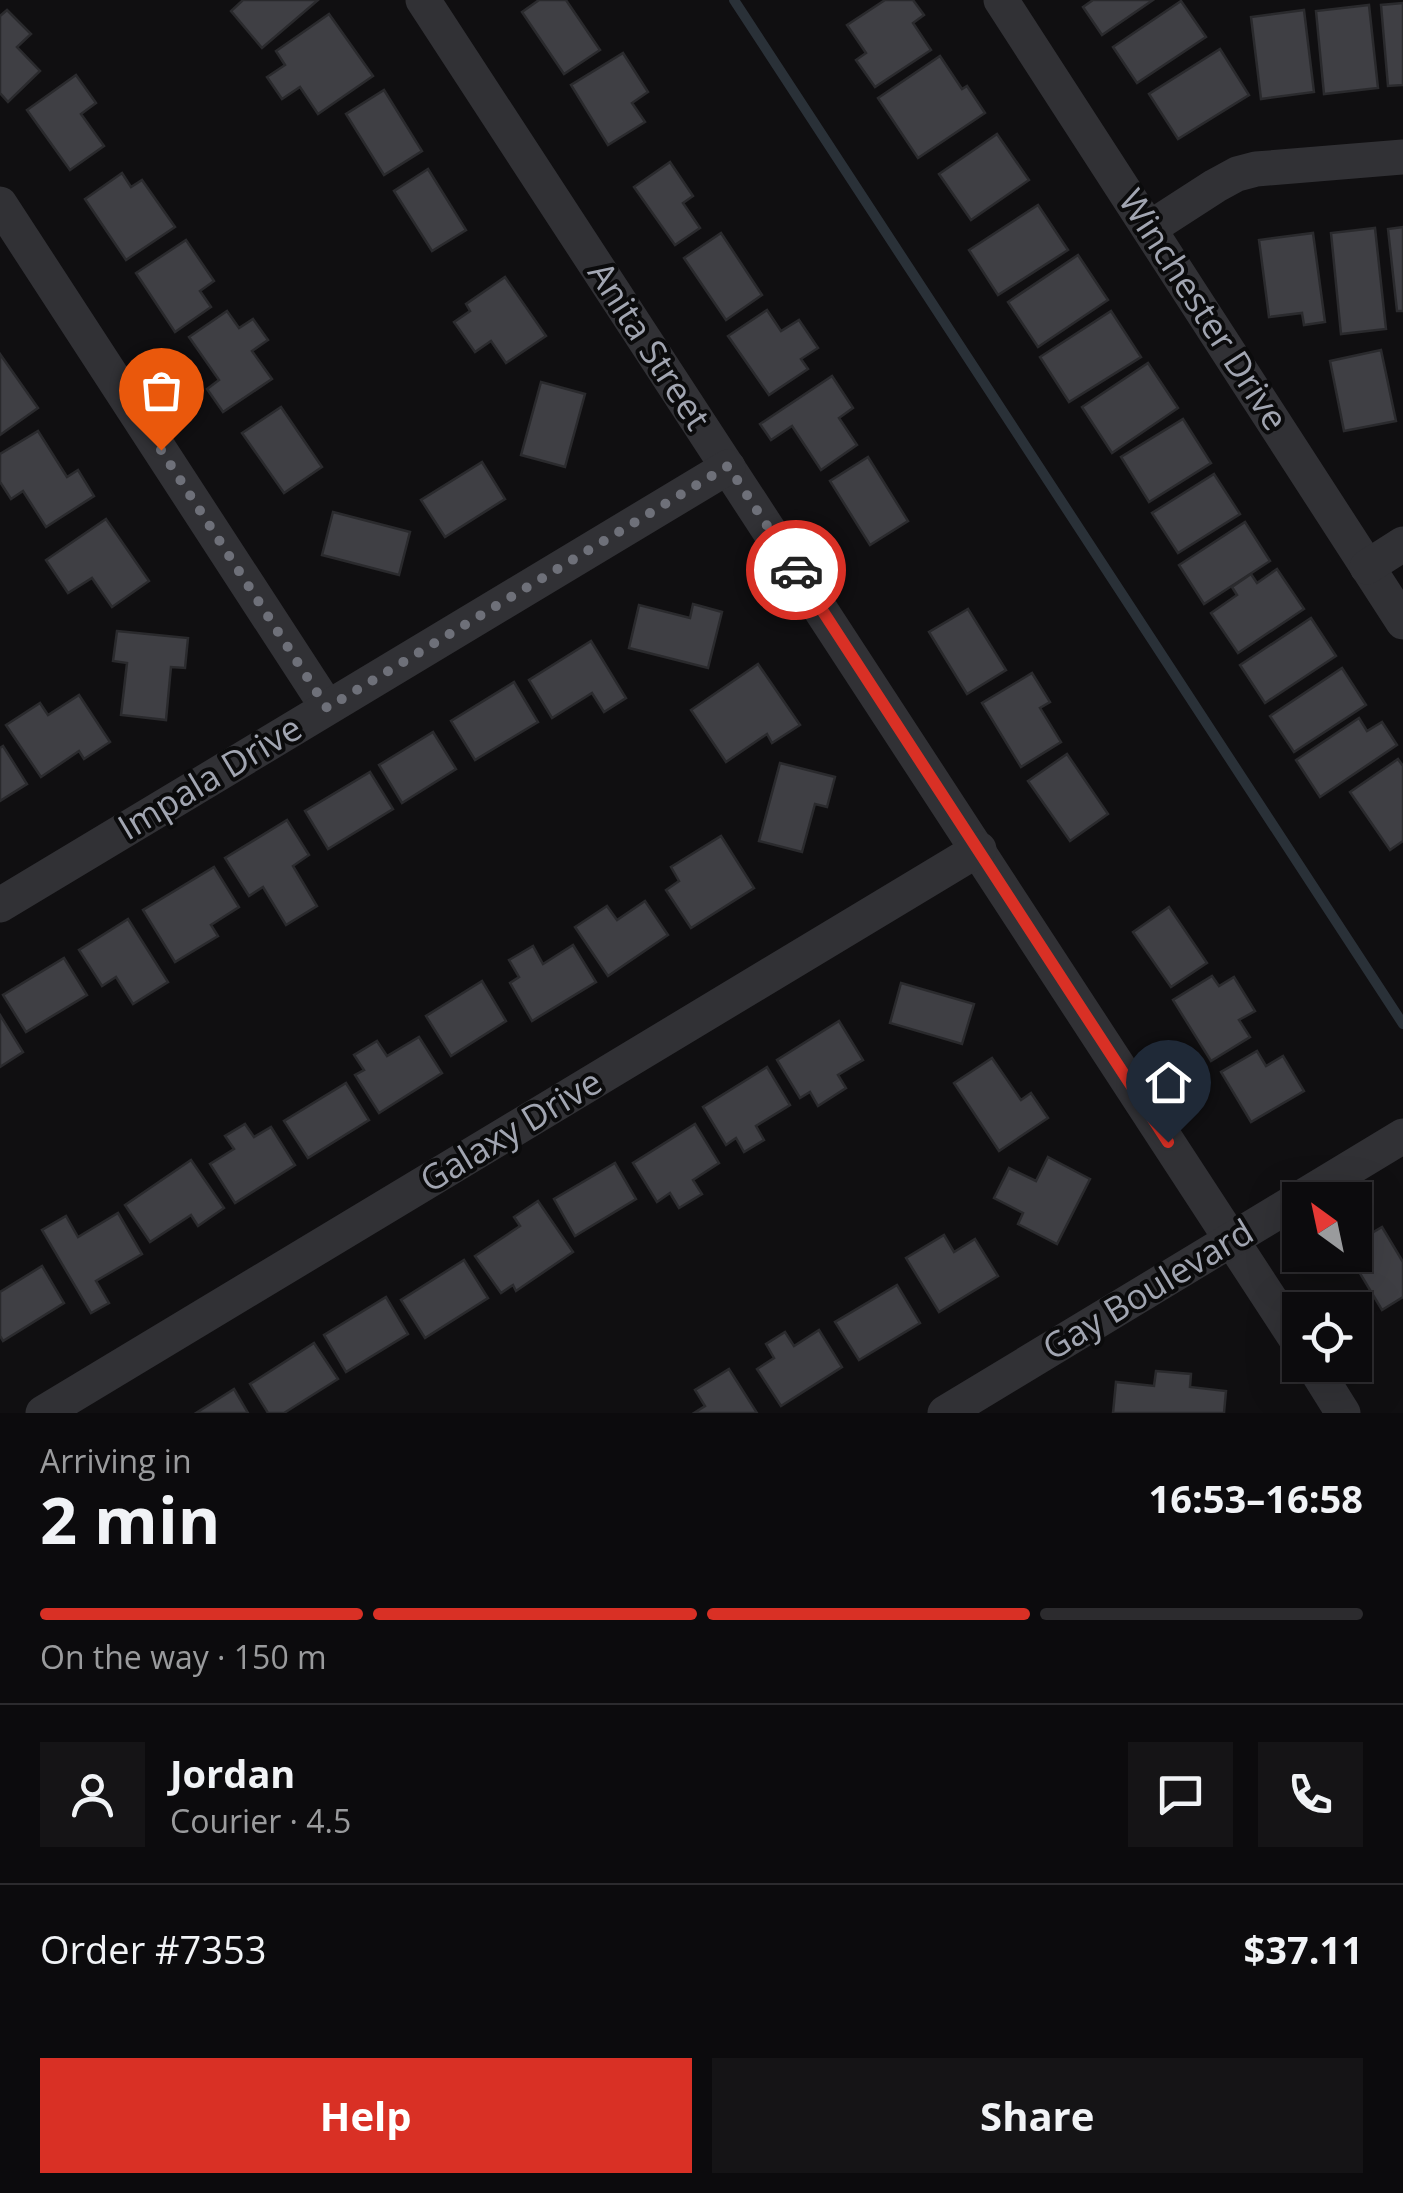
<!DOCTYPE html>
<html lang="en">
<head>
<meta charset="utf-8">
<style>
  :root { --surface:#0c0b0d; --page:#151416; --text:#f1f3f6; --muted:#9a9b9d; --line:#2c2b2e; --accent:#d93025 }
  body { margin:0; font-family:"Open Sans",sans-serif; background:var(--page); color:var(--text); height:100vh; display:flex; flex-direction:column; font-size:38px; white-space:nowrap }
  * { box-sizing:border-box; margin:0 }
  p { font-size:32px; color:var(--muted) }
  .icon { flex:none; width:55px; height:55px; fill:none; stroke:currentColor; stroke-width:2; stroke-linecap:round; stroke-linejoin:round }
  .map { position:relative; height:1413px; overflow:hidden }
  .drawer { display:flex; flex-direction:column; background:var(--surface); flex:1 }
  .drawer>* { flex:none }
  .needle { width:65px; rotate:327deg }
  .tools { position:absolute; left:1282px; top:1182px; display:grid; gap:20px }
  .tools a { display:grid; place-items:center; width:90px; height:90px; border-radius:0px; background:var(--surface); box-shadow:0 10px 40px #0002,0 0 0 2px var(--line); font-size:50px }
  .pin { position:absolute; display:grid; place-items:center; width:85px; height:85px; color:#fff; margin:-102px -42px; border-radius:50% 50% 50% 0; rotate:-45deg; box-shadow:0 0 10px #0007 }
  .pin .icon { rotate:45deg }
  .courier { position:absolute; display:grid; place-items:center; width:100px; height:100px; margin:-50px; border:8px solid #d93025; border-radius:50%; background:#fff; color:#222; box-shadow:0 2px 12px #0007 }
  .headline em { font-style:normal; font-weight:700 }
  .headline div { display:flex; flex-direction:column-reverse }
  .headline { display:flex; align-items:center; justify-content:space-between; height:170px; padding:0 40px }
  h1 { font-size:65px; font-weight:700; line-height:75px }
  .bar { display:grid; grid-template-columns:repeat(4,1fr); gap:15px 10px; align-content:center; height:120px; padding:0 40px }
  .bar i { height:12px; border-radius:8px; background:var(--line) }
  .bar .selected { background:var(--accent) }
  .bar p { grid-column:span 4 }
  .line { display:flex; align-items:center; gap:25px; padding:0 40px; border-top:2px solid var(--line) }
  .line div { flex:1 }
  .round { display:grid; place-items:center; flex:none; width:105px; height:105px; border-radius:0px; background:var(--page) }
  .button { display:flex; gap:20px; margin-top:auto; padding:20px 40px }
  .button a { flex:1; height:115px; border-radius:0px; background:var(--accent); color:#fff; font-size:40px; font-weight:700; line-height:115px; text-align:center }
  .button a+a { background:var(--page); color:var(--text) }
  .map>svg:first-child { display:block }
</style>
</head>
<body>
<div class="map">
<svg width="1403" height="1413" viewBox="0 0 1403 1413">
  <rect width="100%" height="100%" fill="#100f11"/>
  <g fill="none" stroke-linecap="round" stroke-linejoin="round">
    <polyline stroke="#2a3138" stroke-width="10" points="734,0 1403,1024"/>
  </g>
  <g fill="#3f3f44" stroke="#2a2a2d" stroke-width="2.5">
    <polygon points="243,0 318,0 262,48 231,11"/>
    <polygon points="539,0 566,0 600,50 564,74 522,12"/>
    <polygon points="885,0 913,0 924,15 913,23 931,50 875,87 856,60 866,53 847,25"/>
    <polygon points="1093,0 1153,0 1102,35 1083,7"/>
    <polygon points="1181,1 1206,37 1137,83 1113,47"/>
    <polygon points="1403,3 1403,85 1388,86 1381,5"/>
    <polygon points="1369,5 1378,88 1324,94 1316,11"/>
    <polygon points="7,10 31,34 17,47 40,71 8,102 0,93 0,16"/>
    <polygon points="1304,10 1314,92 1261,99 1251,17"/>
    <polygon points="329,14 373,76 318,114 300,87 282,99 267,77 285,65 276,51"/>
    <polygon points="1220,49 1249,95 1178,139 1149,94"/>
    <polygon points="623,53 648,92 632,103 645,122 608,145 571,85"/>
    <polygon points="940,56 962,89 967,86 985,113 918,158 878,98"/>
    <polygon points="76,75 96,103 81,114 104,146 70,170 27,110"/>
    <polygon points="384,90 422,151 384,175 346,114"/>
    <polygon points="997,134 1029,180 971,220 939,174"/>
    <polygon points="670,162 693,196 683,203 700,228 675,245 634,187"/>
    <polygon points="428,169 466,230 432,251 394,191"/>
    <polygon points="122,173 131,187 142,180 175,227 126,260 85,199"/>
    <polygon points="1038,205 1068,250 998,295 969,250"/>
    <polygon points="1403,227 1403,311 1397,311 1388,229"/>
    <polygon points="1375,228 1386,329 1341,334 1331,233"/>
    <polygon points="721,233 762,295 726,320 684,258"/>
    <polygon points="1313,233 1325,322 1304,325 1302,313 1269,317 1259,240"/>
    <polygon points="186,240 214,281 200,291 211,307 175,332 136,273"/>
    <polygon points="1078,255 1108,300 1038,347 1008,302"/>
    <polygon points="505,277 546,336 506,363 491,341 475,352 454,322 470,311 466,304"/>
    <polygon points="767,310 781,331 799,320 818,348 801,359 808,369 769,395 728,336"/>
    <polygon points="227,311 239,328 253,319 268,340 252,351 272,379 223,412 207,389 219,380 189,337"/>
    <polygon points="1111,311 1141,357 1069,402 1040,357"/>
    <polygon points="1381,350 1396,421 1344,431 1330,361"/>
    <polygon points="0,354 38,408 0,435"/>
    <polygon points="1148,363 1178,408 1112,453 1082,407"/>
    <polygon points="832,376 853,408 839,418 857,445 821,470 792,426 771,440 760,424"/>
    <polygon points="541,382 585,394 565,467 521,455"/>
    <polygon points="281,407 322,467 284,493 242,433"/>
    <polygon points="1183,419 1211,463 1149,502 1121,457"/>
    <polygon points="38,431 67,477 78,470 94,496 46,527 23,491 11,499 0,482 0,454"/>
    <polygon points="868,457 908,521 870,545 830,481"/>
    <polygon points="482,462 505,499 445,537 421,500"/>
    <polygon points="1214,474 1240,514 1178,553 1152,513"/>
    <polygon points="333,512 410,532 399,575 322,555"/>
    <polygon points="106,519 149,581 112,607 92,578 68,593 46,560"/>
    <polygon points="1245,522 1270,561 1204,604 1179,565"/>
    <polygon points="1277,569 1304,609 1238,653 1211,613 1237,595 1232,587 1251,574 1257,583"/>
    <polygon points="693,604 722,612 708,668 629,648 639,605 690,618"/>
    <polygon points="968,609 1006,670 967,694 929,632"/>
    <polygon points="1311,618 1336,656 1265,703 1240,665"/>
    <polygon points="117,631 188,638 185,668 171,667 166,720 121,715 127,663 113,661"/>
    <polygon points="591,641 626,698 604,712 592,693 552,718 529,680"/>
    <polygon points="758,664 800,725 772,743 767,734 726,762 691,710"/>
    <polygon points="1342,668 1366,705 1294,752 1270,716"/>
    <polygon points="1032,673 1050,702 1040,708 1061,742 1021,767 982,703"/>
    <polygon points="514,682 538,722 475,760 451,721"/>
    <polygon points="79,695 110,742 84,759 79,751 41,777 6,725 40,703 48,715"/>
    <polygon points="1359,718 1367,731 1382,722 1397,745 1320,797 1296,760"/>
    <polygon points="433,732 456,769 402,803 379,765"/>
    <polygon points="3,746 27,784 0,801 0,748"/>
    <polygon points="1067,754 1108,814 1070,841 1028,781"/>
    <polygon points="1398,759 1403,766 1403,841 1390,850 1350,792"/>
    <polygon points="780,763 835,777 827,807 815,804 802,852 759,841"/>
    <polygon points="370,772 393,809 328,849 305,811"/>
    <polygon points="287,820 309,855 293,866 317,906 286,925 263,887 249,896 225,858"/>
    <polygon points="721,836 754,888 691,928 666,890 679,881 671,867"/>
    <polygon points="214,867 239,907 211,925 218,936 175,962 143,910"/>
    <polygon points="645,901 668,935 608,976 575,927 607,906 617,920"/>
    <polygon points="1169,907 1207,963 1171,987 1133,932"/>
    <polygon points="128,919 168,982 133,1004 116,977 102,986 79,950"/>
    <polygon points="573,945 596,982 532,1021 510,983 519,977 509,960 533,946 543,964"/>
    <polygon points="64,958 87,995 26,1032 3,995"/>
    <polygon points="1212,976 1219,986 1234,977 1255,1011 1239,1020 1250,1037 1211,1061 1173,1000"/>
    <polygon points="482,981 506,1021 451,1056 426,1016"/>
    <polygon points="901,983 974,1004 962,1044 890,1023"/>
    <polygon points="0,1015 23,1052 0,1067"/>
    <polygon points="839,1021 863,1060 838,1075 846,1088 818,1106 810,1092 800,1098 777,1060"/>
    <polygon points="419,1037 442,1073 379,1113 355,1075 364,1070 354,1055 377,1041 387,1056"/>
    <polygon points="1257,1051 1266,1066 1283,1056 1304,1091 1251,1122 1221,1072"/>
    <polygon points="992,1058 1021,1100 1031,1093 1048,1118 999,1151 954,1083"/>
    <polygon points="767,1067 790,1105 756,1126 764,1140 744,1152 736,1138 726,1145 703,1107"/>
    <polygon points="346,1083 369,1120 308,1158 284,1121"/>
    <polygon points="245,1124 254,1137 271,1127 295,1165 235,1203 210,1164 234,1149 225,1136"/>
    <polygon points="695,1124 719,1163 693,1180 702,1194 679,1208 670,1193 657,1202 633,1163"/>
    <polygon points="1048,1157 1090,1179 1057,1244 1018,1224 1023,1213 994,1198 1009,1168 1036,1181"/>
    <polygon points="191,1160 224,1208 198,1226 191,1215 150,1242 125,1205"/>
    <polygon points="615,1163 636,1199 575,1236 554,1199"/>
    <polygon points="538,1201 573,1252 516,1291 513,1285 501,1293 475,1256 520,1226 514,1217"/>
    <polygon points="118,1213 142,1254 96,1281 109,1303 91,1313 42,1230 66,1216 78,1237"/>
    <polygon points="1382,1227 1403,1262 1403,1297 1382,1310 1349,1255 1355,1255 1355,1243"/>
    <polygon points="944,1235 954,1252 975,1239 998,1276 939,1312 906,1258"/>
    <polygon points="464,1260 488,1298 425,1338 401,1300"/>
    <polygon points="42,1266 64,1303 3,1341 0,1336 0,1292"/>
    <polygon points="897,1285 920,1323 859,1360 835,1322"/>
    <polygon points="386,1297 408,1334 346,1372 324,1335"/>
    <polygon points="819,1330 842,1367 781,1406 757,1369 774,1358 766,1344 785,1332 794,1346"/>
    <polygon points="314,1343 338,1379 284,1413 268,1413 250,1384"/>
    <polygon points="729,1369 757,1413 694,1413 705,1406 695,1390"/>
    <polygon points="1156,1371 1191,1374 1190,1387 1226,1391 1224,1413 1113,1413 1116,1382 1154,1386"/>
    <polygon points="234,1389 248,1413 196,1413"/>
  </g>
  <g fill="none" stroke-linecap="round" stroke-linejoin="round">
    <g stroke="#313135" stroke-width="35">
      <polyline points="423,0 1300,1345"/>
      <polyline points="1001,0 1403,622"/>
      <polyline points="0,204 327,707"/>
      <polyline points="1150,228 1215,186 1237,174 1256,169 1403,157"/>
      <polyline points="1367,567 1403,544"/>
      <polyline points="0,905 728,467"/>
      <polyline points="1313,1365 1343,1413"/>
      <polyline points="43,1413 979,849"/>
      <polyline points="945,1413 1403,1136"/>
    </g>
  </g>
  <g fill="none" stroke-linecap="round" stroke-linejoin="round">
    <polyline stroke="#6e7079" stroke-width="10" stroke-dasharray="0 18" points="161,450 327,708 728,466 796,570"/>
    <polyline stroke="#d93025" stroke-width="12" points="796,570 1168,1142"/>
  </g>
  <g text-anchor="middle" stroke-width="8" stroke-linejoin="round" paint-order="stroke">
    <g font-size="35" fill="#a1a5b1" stroke="#0b0b0c">
      <text transform="translate(1203 310) rotate(57)" y="12">Winchester Drive</text>
      <text transform="translate(649 346) rotate(57)" y="12">Anita Street</text>
      <text transform="translate(210 778) rotate(-31)" y="12">Impala Drive</text>
      <text transform="translate(511 1131) rotate(-31)" y="12">Galaxy Drive</text>
      <text transform="translate(1148 1290) rotate(-31)" y="12">Gay Boulevard</text>
    </g>
  </g>
</svg>
<div class="tools">
<a><svg class="needle" viewBox="-14 -14 28 28"><path d="M0-13l5 13h-10z" fill="#e53935"/><path d="M0 13l5-13h-10z" fill="#9a9b9d"/></svg></a>
<a><svg class="icon" aria-label="locate" viewBox="0 0 24 24"><circle cx="12" cy="12" r="6"/><path d="M12 2v4M12 18v4M2 12h4M18 12h4"/></svg></a>
</div>
<div class="pin" style="left:161px;top:450px;background:#ea580c"><svg class="icon" aria-label="bag" viewBox="0 0 24 24"><path d="M5 8h14l-1 12H6zM9 8a3 3 0 0 1 6 0"/></svg></div>
<div class="pin" style="left:1168px;top:1142px;background:#1f2937"><svg class="icon" aria-label="home" viewBox="0 0 24 24"><path d="M3 11l9-7 9 7M6 9v11h12V9"/></svg></div>
<div class="courier" style="left:796px;top:570px"><svg class="icon" aria-label="car" viewBox="0 0 24 24"><path d="M5 17H2v-5l4-1 3-4h7l3 4 3 1v5h-3M9 17h6M6 11h13"/><circle cx="7" cy="17" r="2"/><circle cx="17" cy="17" r="2"/></svg></div>
</div>
<section class="drawer">
<div class="headline"><div><h1>2 min</h1><p>Arriving in</p></div><em>16:53–16:58</em></div>
<div class="bar"><i class="selected"></i><i class="selected"></i><i class="selected"></i><i></i><p>On the way · 150 m</p></div>
<div class="line" style="height:180px"><a class="round"><svg class="icon" aria-label="person" viewBox="0 0 24 24"><circle cx="12" cy="8" r="4"/><path d="M4 21q1-7 8-7t8 7"/></svg></a><div><b>Jordan</b><p>Courier · 4.5</p></div><a class="round"><svg class="icon" aria-label="chat" viewBox="0 0 24 24"><path d="M4 5h16v11H9l-5 4z"/></svg></a><a class="round"><svg class="icon" aria-label="phone" viewBox="0 0 24 24"><path d="M5 4h4l2 5-3 2q2 4 5 5l2-3 5 2v4C11 20 4 13 5 4z"/></svg></a></div>
<div class="line" style="height:130px"><div>Order #7353</div><b>$37.11</b></div>
<div class="button"><a>Help</a><a>Share</a></div>
</section>
</body>
</html>
